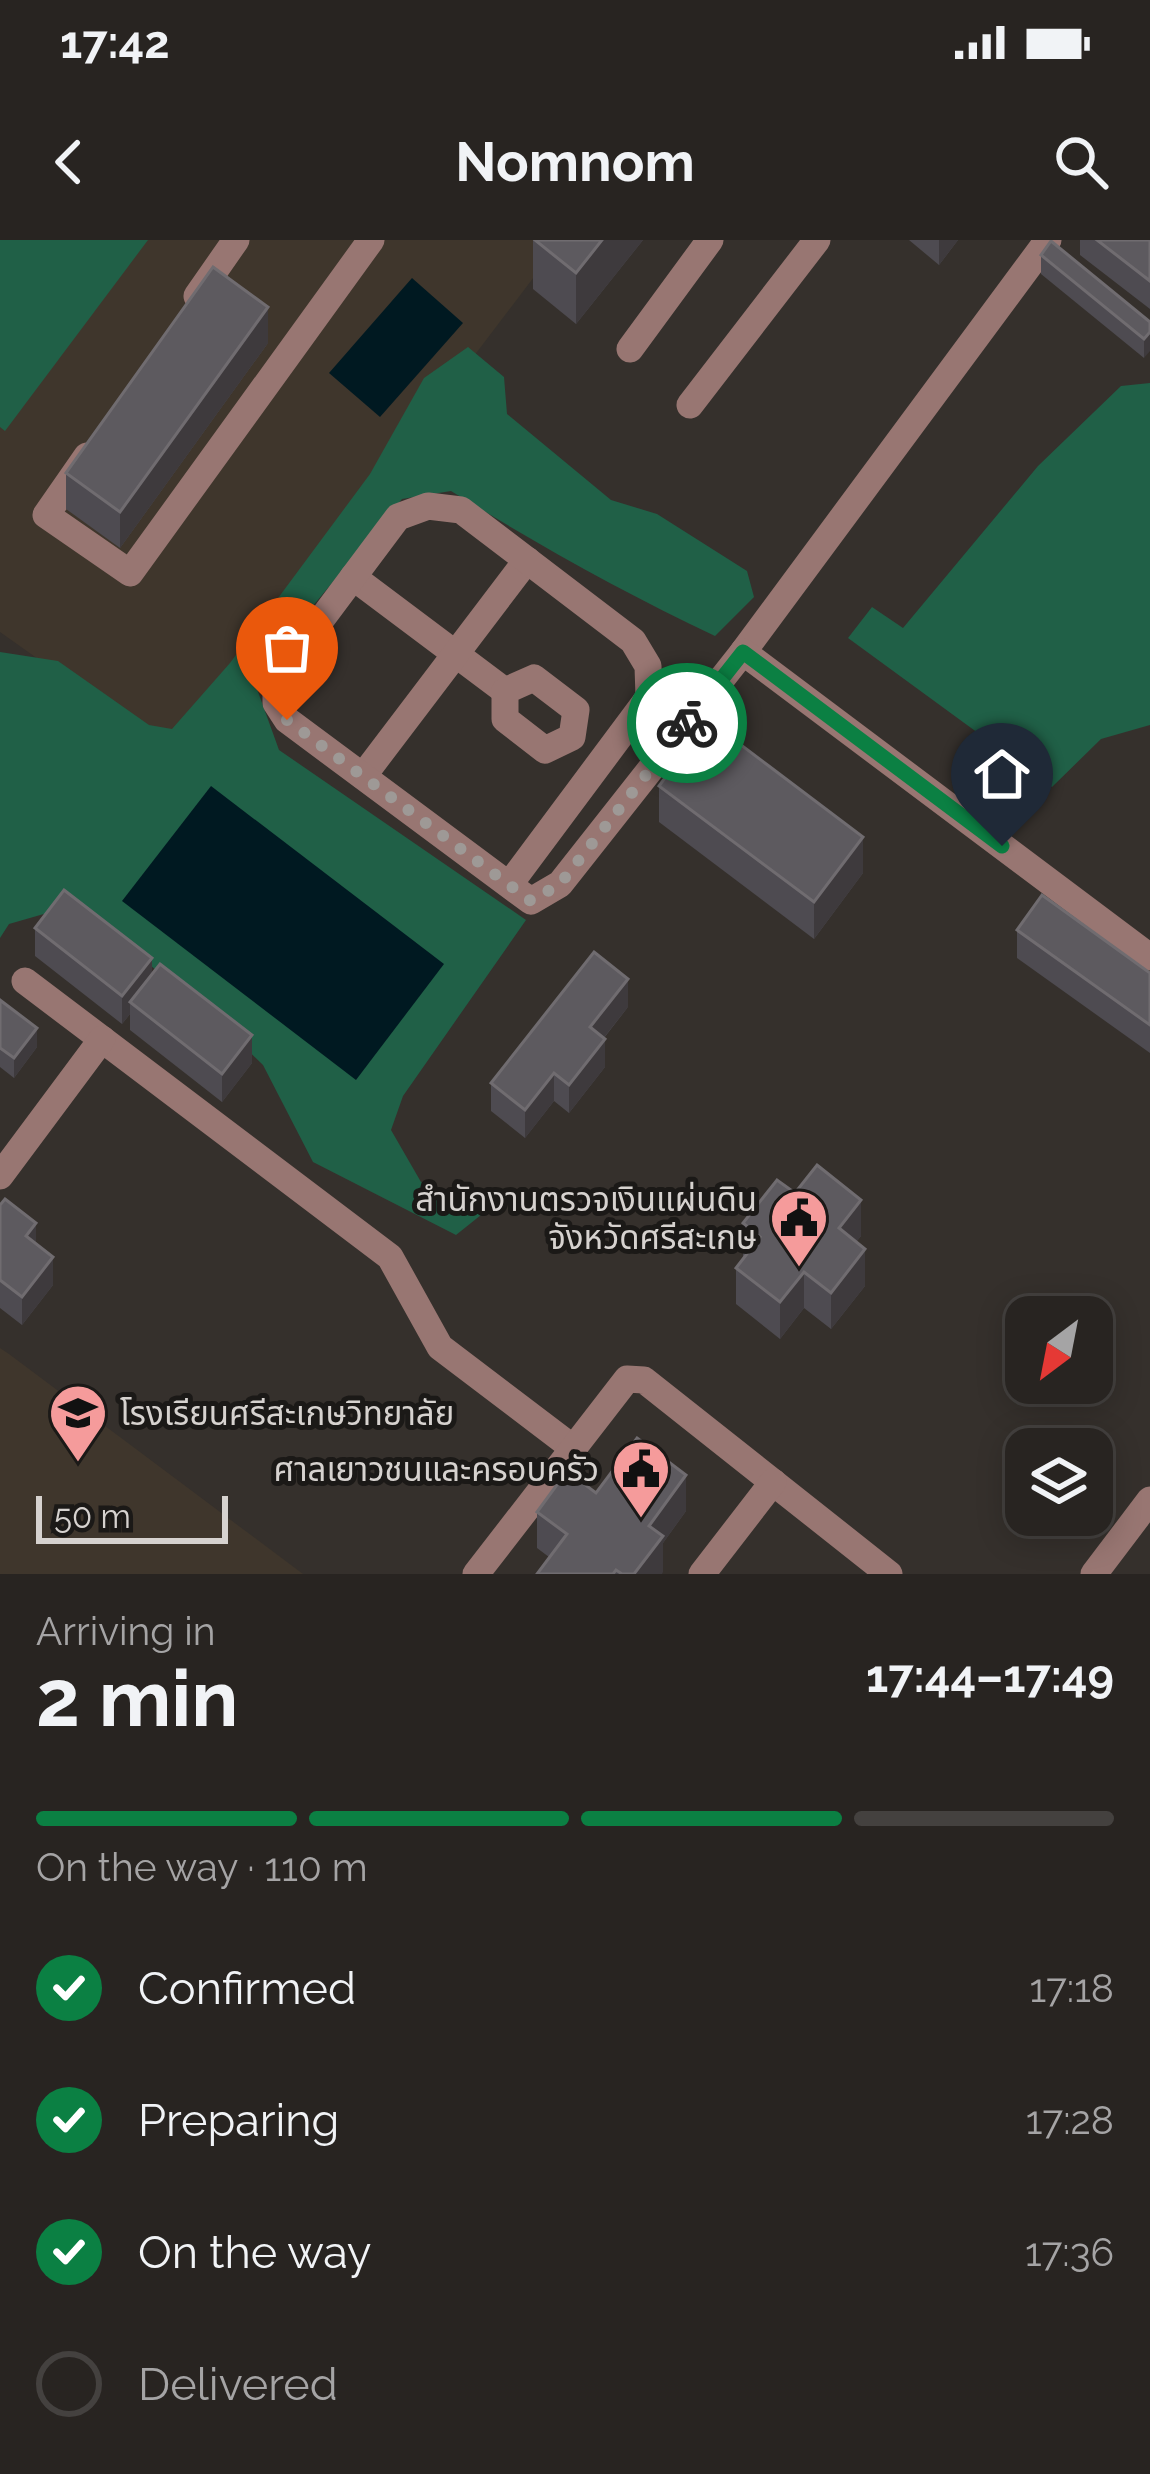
<!DOCTYPE html>
<html lang="en">
<head>
<meta charset="utf-8">
<style>
  :root { --surface:#282421; --page:#34302e; --text:#f1f3f6; --muted:#a5a4a5; --line:#44413f; --accent:#0b8043 }
  body { margin:0; font-family:Raleway,"Noto Sans Thai",sans-serif; background:var(--page); color:var(--text); height:100vh; display:flex; flex-direction:column; font-size:45px; white-space:nowrap }
  * { box-sizing:border-box; margin:0 }
  p { font-size:39px; color:var(--muted) }
  .icon { flex:none; width:66px; height:66px; fill:none; stroke:currentColor; stroke-width:2; stroke-linecap:round; stroke-linejoin:round }
  .map { position:relative; height:1334px; overflow:hidden }
  .drawer { display:flex; flex-direction:column; background:var(--surface); flex:1 }
  .drawer>* { flex:none }
  .needle { width:78px; rotate:212deg }
  .fabs { position:absolute; left:1005px; top:1056px; display:grid; gap:24px }
  .fabs a { display:grid; place-items:center; width:108px; height:108px; border-radius:24px; background:var(--surface); box-shadow:0 6px 30px #0003,0 0 0 3px var(--line); font-size:60px }
  .scale { position:absolute; left:36px; bottom:30px; width:192px; box-sizing:border-box; padding-left:12px; border:6px solid #d6d2cf; border-top:0; font-size:33px; line-height:42px; white-space:nowrap; color:#d6d2cf; -webkit-text-stroke:9px #1b1917; paint-order:stroke }
  .pin { position:absolute; display:grid; place-items:center; width:102px; height:102px; color:#fff; margin:-123px -51px; border-radius:50% 50% 50% 0; rotate:-45deg; box-shadow:0 0 12px #0007 }
  .pin .icon { rotate:45deg }
  .courier { position:absolute; display:grid; place-items:center; width:120px; height:120px; margin:-60px; border:9px solid #0b8043; border-radius:50%; background:#fff; color:#222; box-shadow:0 3px 15px #0007 }
  .headline em { font-style:normal; font-weight:700 }
  .headline div { display:flex; flex-direction:column-reverse }
  .headline { display:flex; align-items:center; justify-content:space-between; height:204px; padding:0 36px }
  h1 { font-size:78px; font-weight:700; line-height:90px }
  .bar { display:grid; grid-template-columns:repeat(4,1fr); gap:18px 12px; align-content:center; height:144px; padding:0 36px }
  .bar i { height:15px; border-radius:9px; background:var(--line) }
  .bar .current { background:var(--accent) }
  .bar p { grid-column:span 4 }
  ol { padding:0 36px; list-style:none }
  li { display:flex; align-items:center; gap:36px; height:132px }
  li p { margin-inline-start:auto }
  li .icon { padding:12px; border-radius:50%; background:var(--accent); color:#fff; stroke-width:4 }
  li:last-child { color:var(--muted) }
  li i { width:66px; height:66px; border:6px solid var(--line); border-radius:50% }
  .status { display:flex; justify-content:space-between; align-items:center; height:84px; padding:0 60px; background:var(--surface); direction:ltr }
  .status svg { height:33px; fill:currentColor }
  header { display:flex; justify-content:space-between; align-items:center; height:156px; padding:0 36px; background:var(--surface); font-size:54px; font-weight:700 }
  .map>svg:first-child { display:block }
</style>
</head>
<body>
<div class="status"><b>17:42</b><svg viewBox="0 0 49 12"><path d="M0 12V9h3v3zM5 12V6h3v6zM10 12V3h3v9zM15 12V0h3v12zM26 1h20v11H26zM47 4h2v5h-2z"/></svg></div>
<header><svg class="icon" aria-label="back" viewBox="0 0 24 24"><path d="M15 5l-7 7 7 7"/></svg>Nomnom<svg class="icon" aria-label="search" viewBox="0 0 24 24"><circle cx="10" cy="10" r="6"/><path d="M15 15l6 6"/></svg></header>
<div class="map">
<svg width="1150" height="1334" viewBox="0 0 1150 1334">
  <rect width="100%" height="100%" fill="#35302c"/>
  <g fill="#3f362c">
    <polygon points="0,0 562,0 172,514 0,392"/>
    <polygon points="0,1108 9,1114 303,1334 0,1334"/>
  </g>
  <g fill="#206047">
    <polygon points="0,0 148,0 5,191 0,187"/>
    <path d="M 468,107 L 504,137 L 507,174 L 611,260 L 657,274 L 747,331 L 754,357 L 715,396 C 624,353 537,304 451,251 L 402,259 L 312,367 L 257,449 L 279,510 L 526,680 L 403,856 L 391,890 L 421,942 L 481,975 L 456,995 L 313,922 L 263,825 L 211,774 L 75,665 L 9,684 L 0,698 L 0,412 L 58,421 L 149,485 L 172,489 L 230,423 L 370,234 L 424,138 Z"/>
    <polygon points="1150,143 1150,485 1101,499 1052,547 848,398 872,367 903,388 1038,226 1121,146"/>
  </g>
  <g fill="#001921">
    <polygon points="412,38 463,83 380,177 329,133"/>
    <polygon points="211,546 444,724 356,840 122,661"/>
  </g>
  <g fill="none" stroke-linecap="round" stroke-linejoin="round">
    <g stroke="#987672" stroke-width="27">
      <polyline points="197,56 236,0"/>
      <polyline points="630,109 710,0"/>
      <polyline points="690,165 817,0"/>
      <polyline points="87,216 46,275 130,333 371,0"/>
      <polyline points="353,337 505,451"/>
      <polyline points="743,412 1048,0"/>
      <polygon points="534,438 576,470 572,497 545,510 505,479 505,451"/>
      <polyline points="363,536 527,320"/>
      <polyline points="509,645 649,457 648,426 633,401 461,270 428,266 398,277 276,440 276,463 287,480 509,645 531,661 560,644 743,412 1150,717"/>
      <polyline points="25,741 390,1017 440,1107 573,1208"/>
      <polyline points="0,936 102,799"/>
      <polyline points="476,1334 627,1139 644,1140 889,1334"/>
      <polyline points="702,1334 773,1242"/>
      <polyline points="1094,1334 1150,1260"/>
    </g>
  </g>
  <g fill="#4e4b51">
    <polygon points="533,0 643,0 576,84 533,49"/>
    <polygon points="909,0 958,0 939,25"/>
    <polygon points="1080,0 1150,0 1150,69 1080,15"/>
    <polygon points="1041,15 1150,82 1144,118 1041,34"/>
    <polygon points="268,103 120,308 66,269 66,233"/>
    <polygon points="659,546 863,633 814,699 659,582"/>
    <polygon points="35,688 152,734 252,823 222,862 130,790 130,774 122,784 35,716"/>
    <polygon points="1017,690 1150,733 1150,813 1017,718"/>
    <polygon points="0,760 37,807 14,838 0,827"/>
    <polygon points="628,767 604,798 605,827 569,873 554,861 525,898 491,871 491,843"/>
    <polygon points="795,953 861,996 856,1002 865,1046 831,1089 804,1068 780,1099 736,1064 736,1028 743,1019 743,983"/>
    <polygon points="0,965 36,1004 53,1045 22,1085 0,1068"/>
    <polygon points="596,1253 686,1271 663,1303 662,1334 537,1334 549,1317 537,1308 537,1272"/>
  </g>
  <g fill="#3e3a3d">
    <polygon points="602,0 643,0 576,84 576,33"/>
    <polygon points="939,0 958,0 939,25"/>
    <polygon points="268,67 268,103 120,308 120,272"/>
    <polygon points="1150,92 1150,111 1144,118 1144,99"/>
    <polygon points="863,597 863,633 814,699 814,662"/>
    <polygon points="152,718 152,746 130,762 130,774 122,784 122,756"/>
    <polygon points="628,739 628,767 590,815 590,787"/>
    <polygon points="37,788 37,807 14,838 14,818"/>
    <polygon points="252,795 252,823 222,862 222,834"/>
    <polygon points="605,799 605,827 569,873 569,845"/>
    <polygon points="554,833 554,861 525,898 525,870"/>
    <polygon points="861,960 861,996 839,1025 839,988"/>
    <polygon points="36,983 36,1011 26,996"/>
    <polygon points="865,1009 865,1046 831,1089 831,1053"/>
    <polygon points="53,1017 53,1045 22,1085 22,1057"/>
    <polygon points="804,1032 804,1068 780,1099 780,1062"/>
    <polygon points="686,1235 686,1271 663,1303 663,1332 662,1334 634,1334 649,1286"/>
  </g>
  <g fill="#5d5a5f" stroke="#706c70" stroke-width="3">
    <polygon points="535,0 602,0 576,33"/>
    <polygon points="1097,0 1150,0 1150,41"/>
    <polygon points="1051,1 1150,82 1150,92 1144,99 1041,15"/>
    <polygon points="213,27 268,67 120,272 66,233"/>
    <polygon points="708,480 863,597 814,662 659,546"/>
    <polygon points="64,650 152,718 122,756 35,688"/>
    <polygon points="1042,655 1150,733 1150,785 1017,690"/>
    <polygon points="594,712 628,739 590,787 605,799 569,845 554,833 525,870 491,843"/>
    <polygon points="160,724 252,795 222,834 130,762"/>
    <polygon points="0,760 37,788 14,818 0,808"/>
    <polygon points="817,925 861,960 839,988 865,1009 831,1053 804,1032 780,1062 736,1028 760,997 743,983 777,940 795,953"/>
    <polygon points="5,959 36,983 26,996 53,1017 22,1057 0,1040 0,965"/>
    <polygon points="637,1198 686,1235 649,1286 663,1296 634,1334 622,1334 616,1330 613,1334 537,1334 567,1294 537,1272 567,1231 596,1253"/>
  </g>
  <g fill="none" stroke-linecap="round" stroke-linejoin="round">
    <polyline stroke="#9e9996" stroke-width="12" stroke-dasharray="0 21.6" points="287,480 531,661 560,644 687,483"/>
    <polyline stroke="#0b8043" stroke-width="15" points="687,483 743,412 1002,606"/>
  </g>
  <defs>
    <symbol id="civic-pin" viewBox="-11 -11 22 30"><path d="M0 17L-7.5 6A9.5 9.5 0 1 1 7.5 6Z" fill="#f59b9b" stroke="#1b1917"/><path d="M-.6-6.5H3V-4.5H.6V-3L4-1V1h2V6H-6V1h2V-1L-.6-3ZM-1.2 2.5V6h2.4V2.5Z" fill="#111"/></symbol>
    <symbol id="school-pin" viewBox="-11 -11 22 30"><path d="M0 17L-7.5 6A9.5 9.5 0 1 1 7.5 6Z" fill="#f59b9b" stroke="#1b1917"/><path d="M0-5L7-2L0 1L-7-2ZM-4 1L0 2.5L4 1V4Q0 6-4 4Z" fill="#111"/></symbol>
  </defs>
  <g fill-rule="evenodd">
    <use href="#civic-pin" x="766" y="945" width="66" height="90"/>
    <use href="#school-pin" x="45" y="1140" width="66" height="90"/>
    <use href="#civic-pin" x="608" y="1196" width="66" height="90"/>
  </g>
  <g text-anchor="middle" stroke-width="10" stroke-linejoin="round" paint-order="stroke">
    <g font-size="33" fill="#d6d2cf" stroke="#1b1917" text-anchor="end">
      <text x="757" y="971">สำนักงานตรวจเงินแผ่นดิน<tspan x="757" dy="38">จังหวัดศรีสะเกษ</tspan></text>
      <text x="120" y="1185" text-anchor="start">โรงเรียนศรีสะเกษวิทยาลัย</text>
      <text x="599" y="1241">ศาลเยาวชนและครอบครัว</text>
    </g>
  </g>
</svg>
<div class="fabs">
<a><svg class="needle" viewBox="-14 -14 28 28"><path d="M0-13l5 13h-10z" fill="#e53935"/><path d="M0 13l5-13h-10z" fill="#a5a4a5"/></svg></a>
<a><svg class="icon" aria-label="layers" viewBox="0 0 24 24"><path d="M12 4l9 5-9 5-9-5zM3 14l9 5 9-5"/></svg></a>
</div>
<div class="scale">50 m</div>
<div class="pin" style="left:287px;top:480px;background:#ea580c"><svg class="icon" aria-label="bag" viewBox="0 0 24 24"><path d="M5 8h14l-1 12H6zM9 8a3 3 0 0 1 6 0"/></svg></div>
<div class="pin" style="left:1002px;top:606px;background:#1f2937"><svg class="icon" aria-label="home" viewBox="0 0 24 24"><path d="M3 11l9-7 9 7M6 9v11h12V9"/></svg></div>
<div class="courier" style="left:687px;top:483px"><svg class="icon" aria-label="bike" viewBox="0 0 24 24"><circle cx="6" cy="16" r="4"/><circle cx="18" cy="16" r="4"/><path d="M6 16l4-8h5l3 8M10 8l3 8H6M13 5h3"/></svg></div>
</div>
<section class="drawer">
<div class="headline"><div><h1>2 min</h1><p>Arriving in</p></div><em>17:44–17:49</em></div>
<div class="bar"><i class="current"></i><i class="current"></i><i class="current"></i><i></i><p>On the way · 110 m</p></div>
<ol>
<li><svg class="icon" aria-label="check" viewBox="0 0 24 24"><path d="M5 12l5 5 9-10"/></svg>Confirmed<p>17:18</p></li>
<li><svg class="icon" aria-label="check" viewBox="0 0 24 24"><path d="M5 12l5 5 9-10"/></svg>Preparing<p>17:28</p></li>
<li><svg class="icon" aria-label="check" viewBox="0 0 24 24"><path d="M5 12l5 5 9-10"/></svg>On the way<p>17:36</p></li>
<li><i></i>Delivered</li>
</ol>
</section>
</body>
</html>
